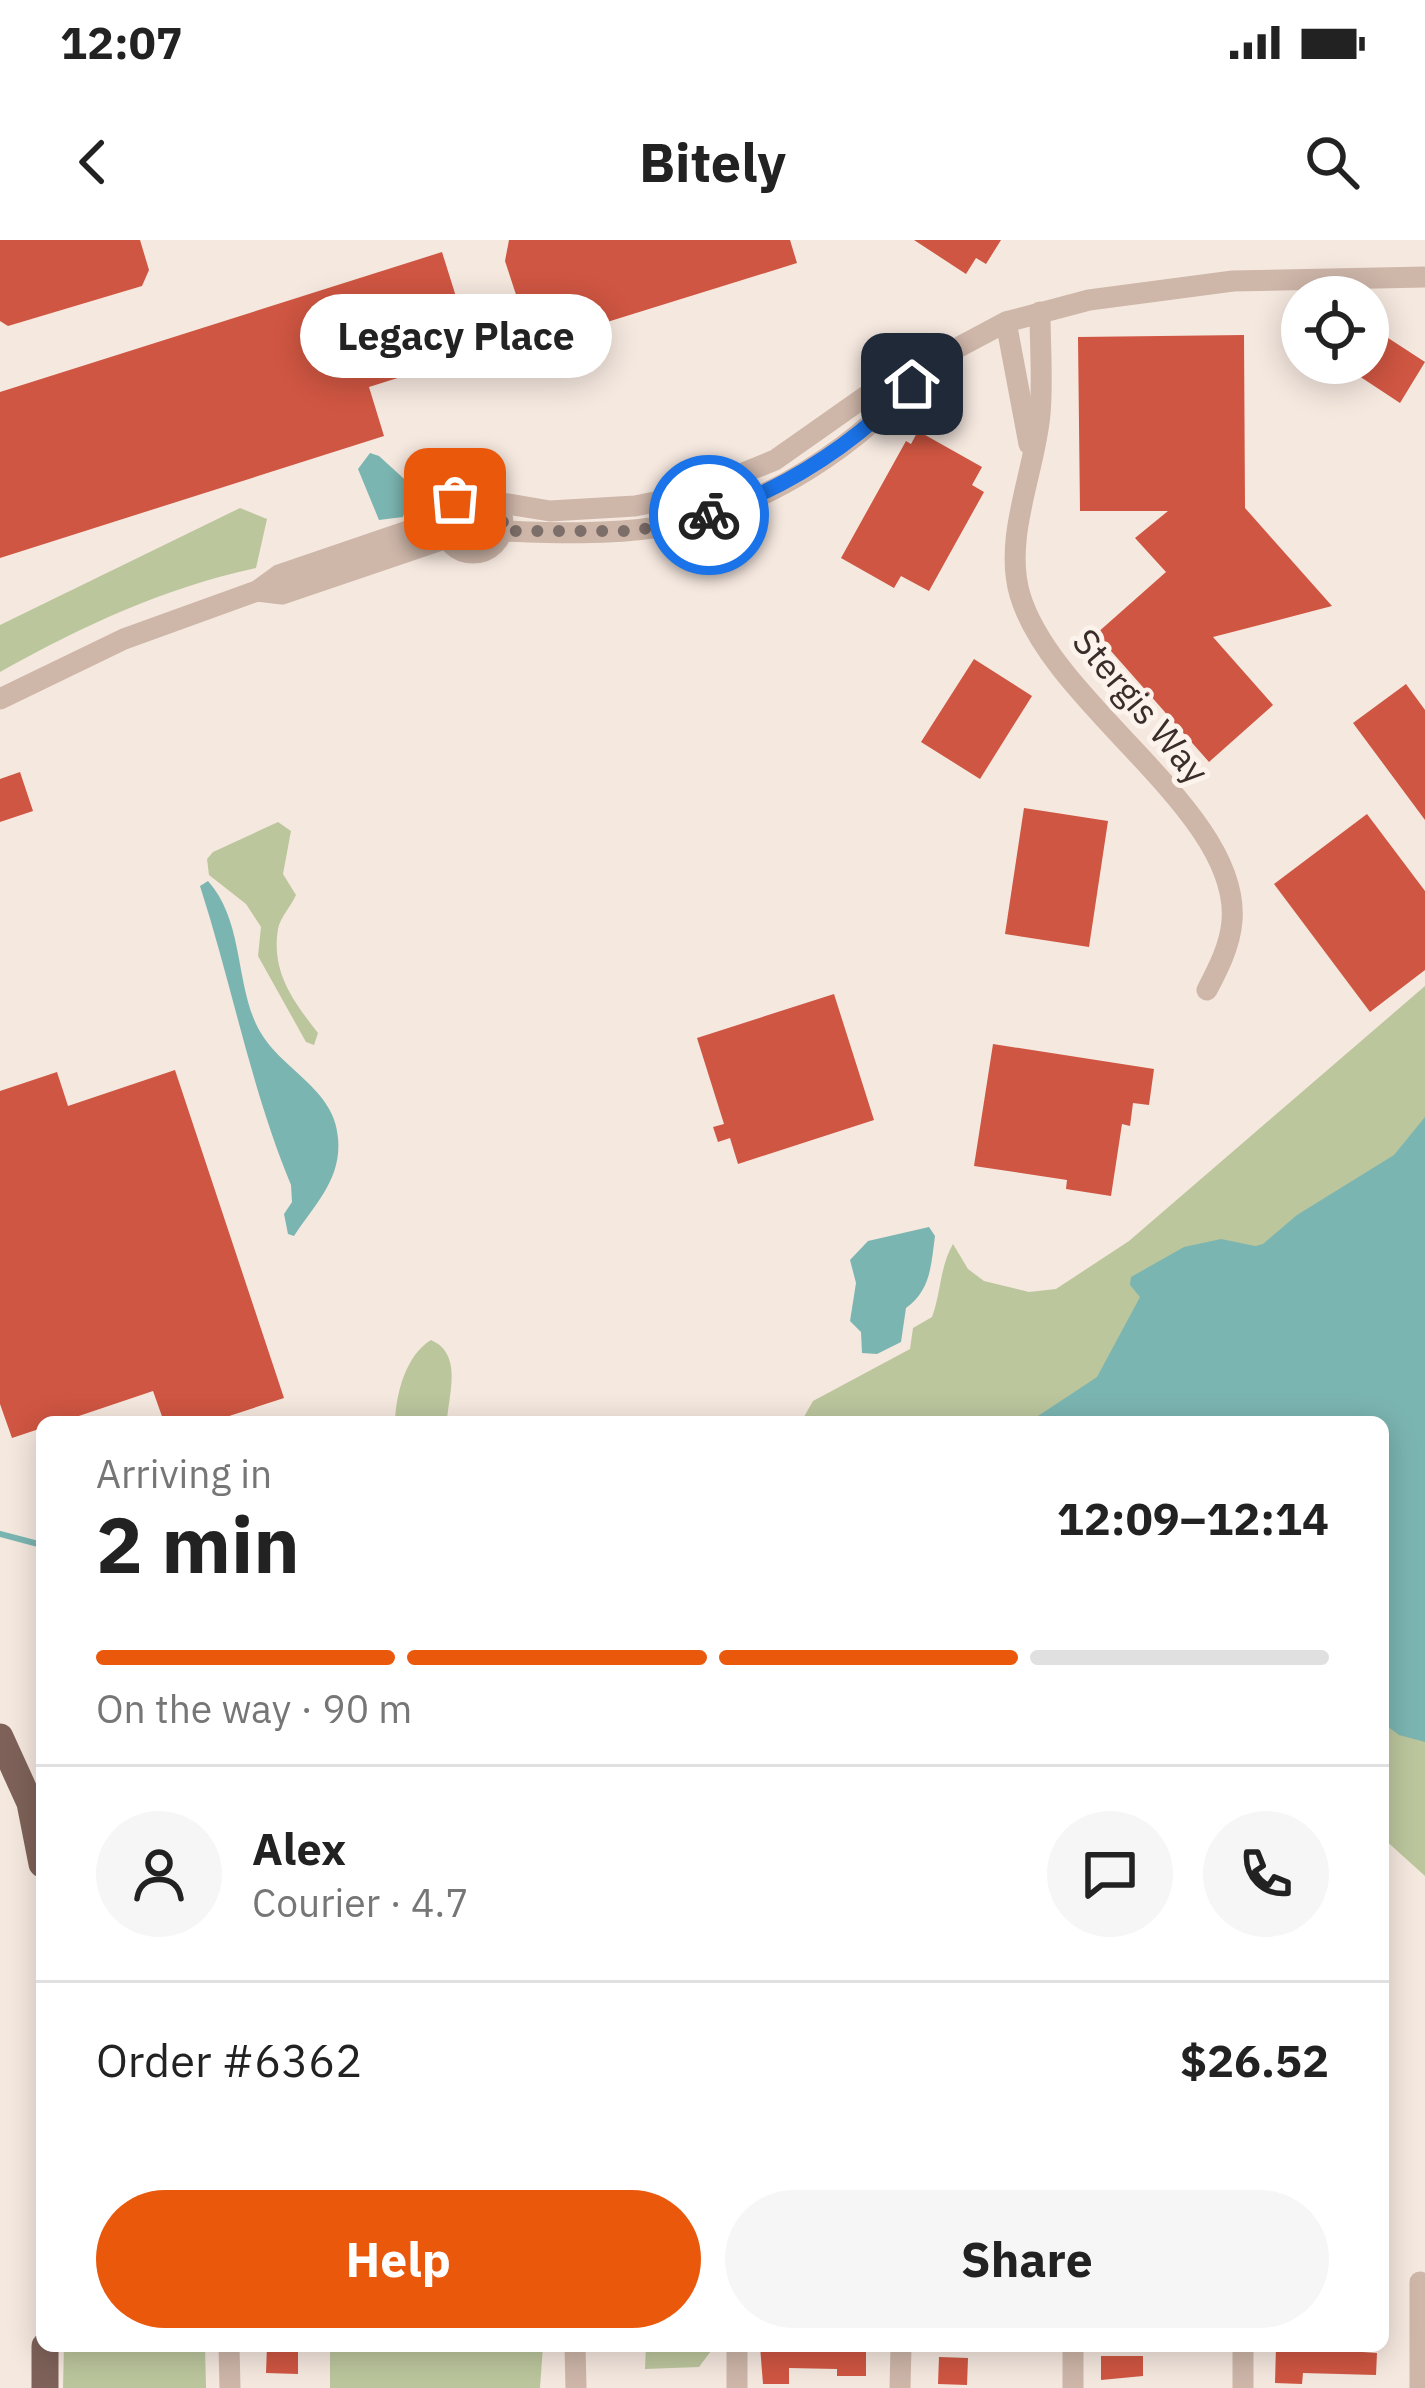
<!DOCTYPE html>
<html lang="en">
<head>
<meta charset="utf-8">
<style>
  :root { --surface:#fff; --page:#f6f6f6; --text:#222; --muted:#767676; --line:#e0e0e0; --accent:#ea580c }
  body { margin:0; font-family:"IBM Plex Sans",sans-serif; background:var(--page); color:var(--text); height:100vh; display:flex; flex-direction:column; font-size:45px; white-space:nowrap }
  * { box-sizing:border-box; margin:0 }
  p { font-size:39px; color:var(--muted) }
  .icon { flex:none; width:66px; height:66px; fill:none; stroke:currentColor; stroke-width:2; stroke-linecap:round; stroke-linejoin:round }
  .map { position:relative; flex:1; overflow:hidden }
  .details { position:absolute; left:36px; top:1176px; width:1353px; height:936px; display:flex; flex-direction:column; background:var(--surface); border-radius:18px; box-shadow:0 6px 30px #0003 }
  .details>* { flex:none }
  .buttons { position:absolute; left:1281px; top:36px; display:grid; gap:24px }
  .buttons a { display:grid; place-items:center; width:108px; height:108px; border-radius:50%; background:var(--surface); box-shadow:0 6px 30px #0003; font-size:60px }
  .pin { position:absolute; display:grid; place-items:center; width:102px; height:102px; color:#fff; margin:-51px; border-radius:24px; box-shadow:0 6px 18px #0006 }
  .courier { position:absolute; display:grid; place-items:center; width:120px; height:120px; margin:-60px; border:9px solid #1a73e8; border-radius:50%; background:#fff; color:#222; box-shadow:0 3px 15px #0007 }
  .bubble { position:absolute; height:84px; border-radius:42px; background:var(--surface); box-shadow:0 6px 30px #0003; font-size:39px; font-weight:700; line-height:84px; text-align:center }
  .summary em { font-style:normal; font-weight:700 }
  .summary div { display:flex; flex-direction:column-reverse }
  .summary { display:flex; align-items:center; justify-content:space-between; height:204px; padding:0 60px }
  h1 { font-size:78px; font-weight:700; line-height:90px }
  .bar { display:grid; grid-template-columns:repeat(4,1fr); gap:18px 12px; align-content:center; height:144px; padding:0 60px }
  .bar i { height:15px; border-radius:9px; background:var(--line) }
  .bar .current { background:var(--accent) }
  .bar p { grid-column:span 4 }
  .line { display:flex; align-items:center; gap:30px; padding:0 60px; border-top:3px solid var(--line) }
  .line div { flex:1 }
  .round { display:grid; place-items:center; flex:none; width:126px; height:126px; border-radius:63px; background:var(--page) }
  .primary-button { display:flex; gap:24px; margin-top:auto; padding:24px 60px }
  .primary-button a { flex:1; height:138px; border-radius:72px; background:var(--accent); color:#fff; font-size:48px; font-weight:700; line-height:138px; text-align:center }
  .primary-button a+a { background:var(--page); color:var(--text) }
  .status { display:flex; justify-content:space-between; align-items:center; height:84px; padding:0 60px; background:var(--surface); direction:ltr }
  .status svg { height:33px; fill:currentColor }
  header { display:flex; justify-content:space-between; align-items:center; height:156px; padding:0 60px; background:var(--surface); font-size:54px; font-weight:700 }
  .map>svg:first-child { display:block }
</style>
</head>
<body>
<div class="status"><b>12:07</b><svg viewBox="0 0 49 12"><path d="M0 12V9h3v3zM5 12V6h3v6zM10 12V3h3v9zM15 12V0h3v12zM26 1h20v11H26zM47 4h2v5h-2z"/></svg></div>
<header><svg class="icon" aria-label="back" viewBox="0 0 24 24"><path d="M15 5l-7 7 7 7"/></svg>Bitely<svg class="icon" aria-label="search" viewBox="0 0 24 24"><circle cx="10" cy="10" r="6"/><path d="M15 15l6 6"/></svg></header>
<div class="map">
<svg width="1425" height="2148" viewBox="0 0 1425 2148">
  <rect width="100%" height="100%" fill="#f5e8df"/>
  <g fill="#bcc69d">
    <path d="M 240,268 L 267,279 L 256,328 C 164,348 82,386 0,432 L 0,385 Z"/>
    <path d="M 278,582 L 291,591 L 283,634 L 296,655 C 291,666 280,678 278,689 C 271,732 293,761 318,793 L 314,805 L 306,802 L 258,716 L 261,687 L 246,664 L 209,635 L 207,619 L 213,612 Z"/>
    <path d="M 1425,746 L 1425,1636 L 1383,1598 L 1383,1182 L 801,1182 L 813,1161 L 910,1109 L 913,1088 L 932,1077 C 941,1053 940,1026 953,1004 L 968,1029 L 984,1041 L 1029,1052 L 1056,1049 L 1129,1001 Z"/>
    <path d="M 431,1100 C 463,1114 449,1153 447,1182 L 395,1182 C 396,1153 406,1115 431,1100 Z"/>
    <polygon points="64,2106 205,2106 206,2148 63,2148"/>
    <polygon points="330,2106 543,2106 540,2148 330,2148"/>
    <polygon points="646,2106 714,2106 714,2107 699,2127 645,2129"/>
  </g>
  <g fill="#7bb5b1">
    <polygon points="370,213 379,216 413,247 403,277 379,280 358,229"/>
    <path d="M 208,641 C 244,681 235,743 258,788 C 280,830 335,848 338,898 C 342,939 315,964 294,996 L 288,994 L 284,974 L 292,962 L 291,945 C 251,849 232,745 200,646 Z"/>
    <polygon points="1425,877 1425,1502 1399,1495 1383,1483 1383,1182 1029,1182 1097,1137 1140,1057 1130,1045 1131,1037 1184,1007 1221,999 1255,1006 1263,1004 1297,975 1394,915"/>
    <path d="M 929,987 L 935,996 C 931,1025 931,1050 906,1068 L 901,1102 L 877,1114 L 862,1113 L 861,1092 L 850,1081 L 856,1043 L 850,1020 L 868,1001 Z"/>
  </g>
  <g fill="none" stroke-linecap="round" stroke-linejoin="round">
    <polyline stroke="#7bb5b1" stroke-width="6" points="0,1294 42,1305"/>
  </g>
  <g fill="#cf5642">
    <polygon points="0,0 140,0 149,30 142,46 8,86 0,81"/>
    <polygon points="509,0 790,0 797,23 546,101 528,91 505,21"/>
    <polygon points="914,0 1001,0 986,24 976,18 966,34"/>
    <polygon points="442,12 474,114 369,147 384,196 0,318 0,152"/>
    <polygon points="1382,94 1425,122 1400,163 1356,134 1368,123"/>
    <polygon points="1244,95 1245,268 1332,366 1213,397 1273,465 1209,522 1096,394 1166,332 1135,298 1168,271 1080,271 1078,97"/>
    <polygon points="918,191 982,227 972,245 984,252 929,351 901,336 894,348 841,318 906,201 911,204"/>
    <polygon points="974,419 1032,456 980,539 921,502"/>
    <polygon points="1406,444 1425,470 1425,580 1353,483"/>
    <polygon points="20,532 33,571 0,582 0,539"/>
    <polygon points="1024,568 1108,581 1089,707 1005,694"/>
    <polygon points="1367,574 1425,651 1425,730 1370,772 1274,644"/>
    <polygon points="834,754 874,880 738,924 730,898 718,902 713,887 724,884 697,798"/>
    <polygon points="993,804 1154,829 1149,865 1133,863 1130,886 1122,884 1111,956 1066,949 1067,940 974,926"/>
    <polygon points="175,830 284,1158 211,1182 164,1182 153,1151 61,1182 42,1182 42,1188 12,1198 0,1164 0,851 57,832 68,866"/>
    <polygon points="267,2106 298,2107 298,2134 266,2133"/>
    <polygon points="760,2106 836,2106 835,2112 866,2112 866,2136 837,2136 837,2129 789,2128 789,2144 763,2144"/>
    <polygon points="1276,2106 1377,2113 1376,2135 1303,2133 1302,2144 1275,2143"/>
    <polygon points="1101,2116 1143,2116 1143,2136 1101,2140"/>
    <polygon points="939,2117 968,2118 967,2145 938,2144"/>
  </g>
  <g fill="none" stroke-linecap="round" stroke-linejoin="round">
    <g stroke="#ceb6a9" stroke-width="21">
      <path d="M 1040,72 C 1040,106 1043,140 1040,174 C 1035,231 1003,298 1020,355 C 1053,466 1241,571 1232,681 C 1230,706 1218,729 1207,750"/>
      <polyline points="1006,82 1029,204"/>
      <circle cx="473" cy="283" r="30"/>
      <polyline points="496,262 550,271 635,266 689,255 775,220 903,130 929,123 1006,82 1089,60 1233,41 1425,37"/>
      <path d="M 503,291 C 555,293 607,295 659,287 C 763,271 864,204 929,123"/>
      <polyline points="257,351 282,354 447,298"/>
      <polyline points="0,459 124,399 257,351 279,335 443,279"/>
      <polyline points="1420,2042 1420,2148"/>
      <polyline points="229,2106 230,2148"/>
      <polyline points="575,2106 576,2148"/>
      <polyline points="1073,2106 1073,2148"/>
      <polyline points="1243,2106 1243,2148"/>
      <polyline points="737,2148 737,2106"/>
      <polyline points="900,2148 901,2106"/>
    </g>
    <g stroke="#7e6259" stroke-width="27">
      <polyline points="0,1497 30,1563 42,1624"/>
      <polyline points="45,2148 45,2106"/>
    </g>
  </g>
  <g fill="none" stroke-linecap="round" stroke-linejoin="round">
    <path stroke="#7c6e69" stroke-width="12" stroke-dasharray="0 21.6" d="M 455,259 C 482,244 505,261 503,291 L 634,291 L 709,275"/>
    <path stroke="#1a73e8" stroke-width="15" d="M 709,275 C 786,248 856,203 912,144"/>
  </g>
  <g text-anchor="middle" stroke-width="10" stroke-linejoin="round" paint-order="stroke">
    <g font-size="36" fill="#3b2d29" stroke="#fcf3ec">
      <text transform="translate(1141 466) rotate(50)" y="13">Stergis Way</text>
    </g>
  </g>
</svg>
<div class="buttons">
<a><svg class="icon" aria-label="locate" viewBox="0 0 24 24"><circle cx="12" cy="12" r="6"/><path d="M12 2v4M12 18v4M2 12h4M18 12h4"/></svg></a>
</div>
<div class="pin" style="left:455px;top:259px;background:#ea580c"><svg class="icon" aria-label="bag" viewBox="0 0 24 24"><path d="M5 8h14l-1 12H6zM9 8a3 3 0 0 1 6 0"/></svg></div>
<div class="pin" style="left:912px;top:144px;background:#1f2937"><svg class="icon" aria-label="home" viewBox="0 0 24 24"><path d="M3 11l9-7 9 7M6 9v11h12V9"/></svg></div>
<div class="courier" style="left:709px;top:275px"><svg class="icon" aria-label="bike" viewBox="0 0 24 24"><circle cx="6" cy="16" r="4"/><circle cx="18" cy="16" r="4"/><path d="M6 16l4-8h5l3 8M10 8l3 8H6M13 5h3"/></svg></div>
<div class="bubble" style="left:300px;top:54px;width:312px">Legacy Place</div>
<section class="details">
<div class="summary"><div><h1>2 min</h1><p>Arriving in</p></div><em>12:09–12:14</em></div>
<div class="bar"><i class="current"></i><i class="current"></i><i class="current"></i><i></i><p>On the way · 90 m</p></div>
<div class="line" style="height:216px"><a class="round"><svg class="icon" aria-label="person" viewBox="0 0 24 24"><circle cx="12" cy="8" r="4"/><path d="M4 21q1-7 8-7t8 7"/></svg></a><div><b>Alex</b><p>Courier · 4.7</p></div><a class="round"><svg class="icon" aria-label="chat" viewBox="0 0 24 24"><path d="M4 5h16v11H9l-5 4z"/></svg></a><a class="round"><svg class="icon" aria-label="phone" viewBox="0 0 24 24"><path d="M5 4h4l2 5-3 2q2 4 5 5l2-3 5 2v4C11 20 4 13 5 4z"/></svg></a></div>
<div class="line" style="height:156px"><div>Order #6362</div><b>$26.52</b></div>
<div class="primary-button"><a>Help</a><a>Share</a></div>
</section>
</div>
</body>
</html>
